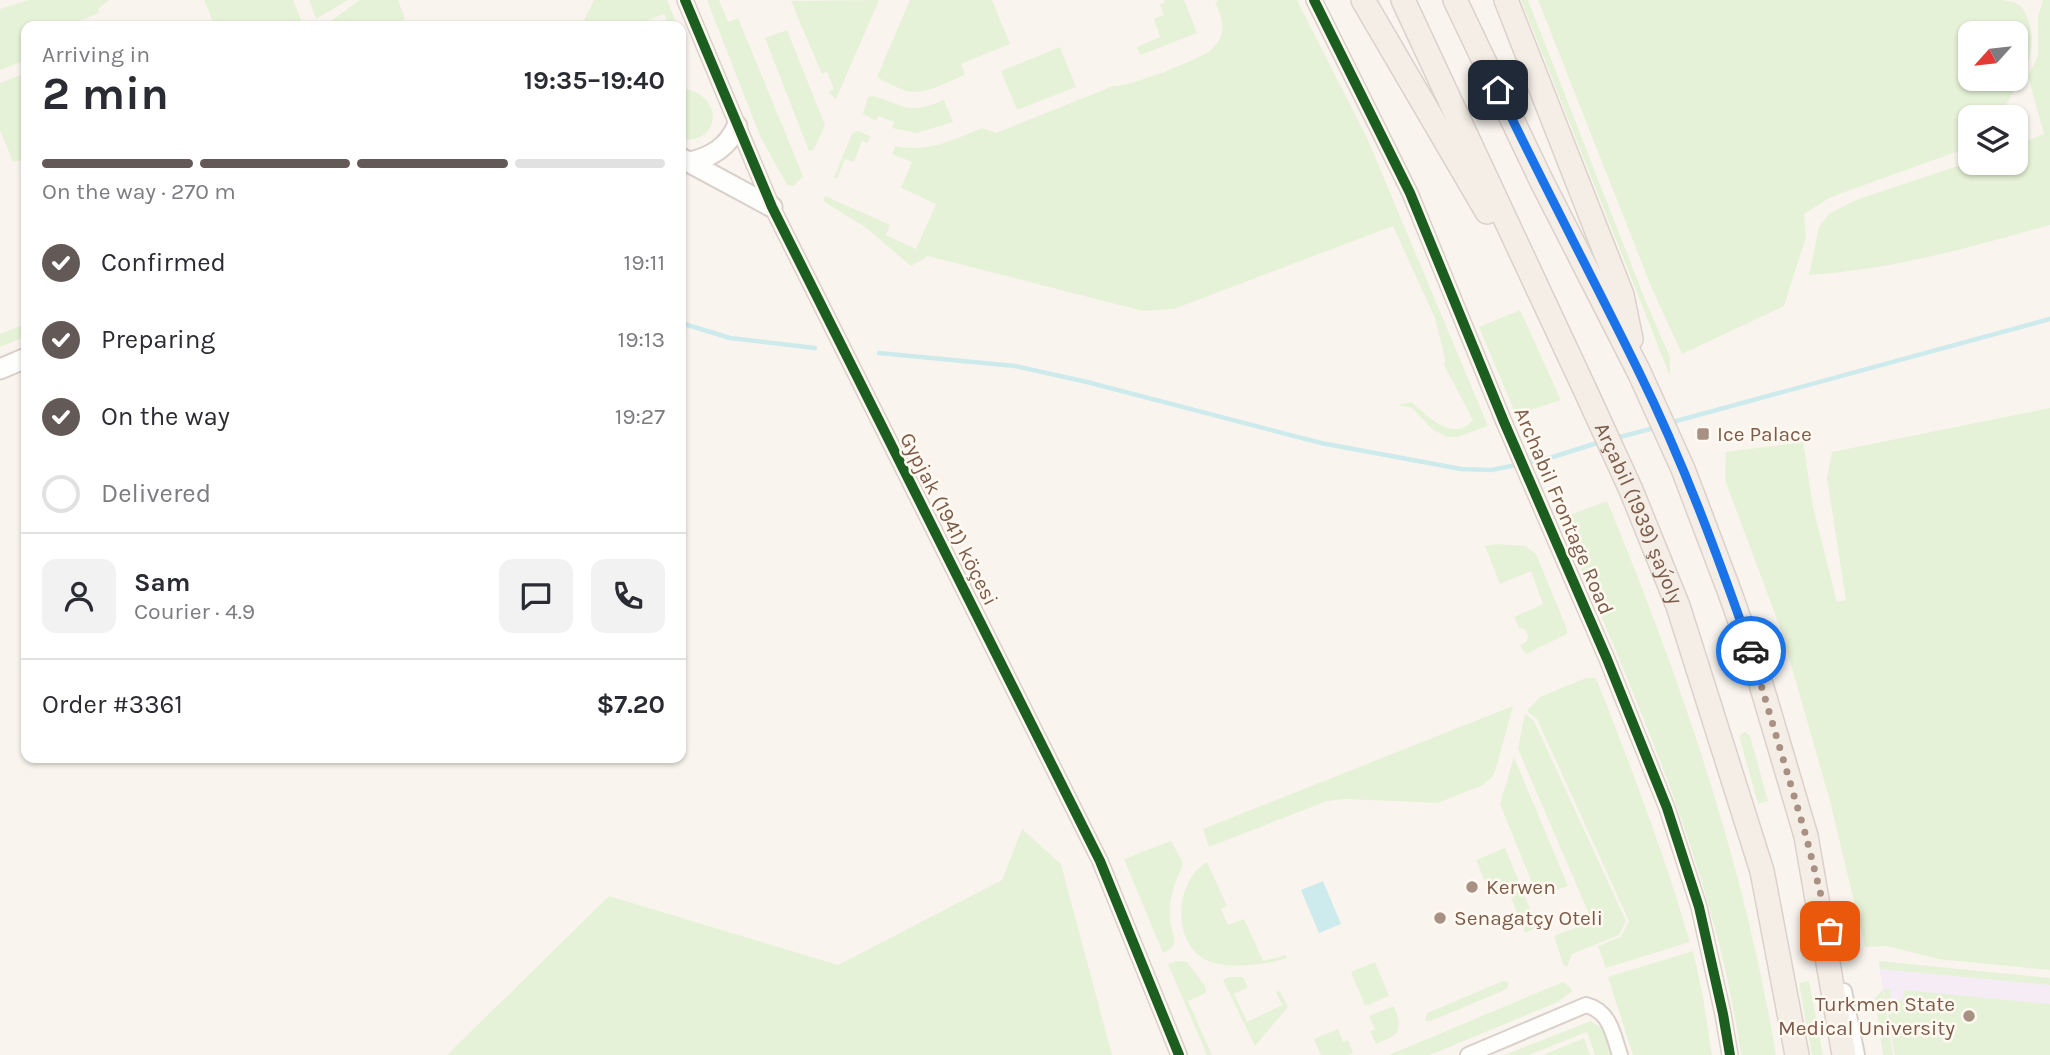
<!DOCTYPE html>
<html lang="en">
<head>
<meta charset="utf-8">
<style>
  :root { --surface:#fff; --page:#f2f2f3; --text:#2b2b33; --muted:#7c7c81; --line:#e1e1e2; --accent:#635957 }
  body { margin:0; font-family:Karla,sans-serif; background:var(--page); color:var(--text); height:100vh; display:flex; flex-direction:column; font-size:26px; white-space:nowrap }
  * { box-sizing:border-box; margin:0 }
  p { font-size:23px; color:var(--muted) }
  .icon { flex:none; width:38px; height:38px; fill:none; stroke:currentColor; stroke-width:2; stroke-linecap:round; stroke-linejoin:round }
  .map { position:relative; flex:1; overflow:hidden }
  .side { position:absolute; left:21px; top:21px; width:665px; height:742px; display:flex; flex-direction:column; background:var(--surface); border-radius:14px; box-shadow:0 2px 5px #0004 }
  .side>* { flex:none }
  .needle { width:46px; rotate:243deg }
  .buttons { position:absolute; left:1958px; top:21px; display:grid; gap:14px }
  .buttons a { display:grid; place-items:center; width:70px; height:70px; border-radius:14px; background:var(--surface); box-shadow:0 2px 5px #0004; font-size:35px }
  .pin { position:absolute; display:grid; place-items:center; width:60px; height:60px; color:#fff; margin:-30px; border-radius:14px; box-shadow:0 4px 10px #0006 }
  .courier { position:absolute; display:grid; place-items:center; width:70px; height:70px; margin:-35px; border:5px solid #1a73e8; border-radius:50%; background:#fff; color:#222; box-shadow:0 2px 9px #0007 }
  .summary em { font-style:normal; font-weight:700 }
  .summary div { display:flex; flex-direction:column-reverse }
  .summary { display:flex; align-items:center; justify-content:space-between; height:119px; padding:0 21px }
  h1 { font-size:46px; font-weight:700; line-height:52px }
  .bar { display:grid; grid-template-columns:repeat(4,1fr); gap:10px 7px; align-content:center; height:84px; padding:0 21px }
  .bar i { height:9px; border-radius:5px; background:var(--line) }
  .bar .current { background:var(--accent) }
  .bar p { grid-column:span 4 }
  .line { display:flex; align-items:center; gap:18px; padding:0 21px; border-top:2px solid var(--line) }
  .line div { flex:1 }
  .round { display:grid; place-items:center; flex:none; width:74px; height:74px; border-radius:14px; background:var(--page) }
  ol { padding:0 21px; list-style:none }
  li { display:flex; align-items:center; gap:21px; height:77px }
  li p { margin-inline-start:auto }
  li .icon { padding:7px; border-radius:50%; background:var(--accent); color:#fff; stroke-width:4 }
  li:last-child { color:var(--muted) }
  li i { width:38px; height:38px; border:4px solid var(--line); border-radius:50% }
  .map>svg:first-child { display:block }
</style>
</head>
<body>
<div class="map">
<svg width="2050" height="1055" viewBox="0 0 2050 1055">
  <rect width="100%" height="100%" fill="#f9f5ee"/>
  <polygon fill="#f6ecf5" points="1878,961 2050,978 2050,1055 1894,1055"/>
  <g fill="#e6f2d7" fill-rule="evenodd">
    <polygon points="28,0 109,0 98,9 99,13 66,26 26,26 26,60 0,70 0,9"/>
    <polygon points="204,0 293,0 303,25 221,26 214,24"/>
    <polygon points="309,0 348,0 316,19"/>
    <polygon points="360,0 398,0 405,19 387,26 324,26"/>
    <polygon points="594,0 667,0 678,26 669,26 664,14 633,26 581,26"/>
    <polygon points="707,0 719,0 728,22 738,18 803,176 794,186 787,185 760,136"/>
    <polygon points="879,0 836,99 828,92 834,89 827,72 822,74 791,1"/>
    <path d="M 910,0 L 992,0 L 1010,44 L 961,64 L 965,75 C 949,81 924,96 907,91 C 896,88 886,82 877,77 Z"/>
    <polygon points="1164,0 1184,0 1197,33 1140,55 1137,47 1160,37 1154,19 1164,15 1160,4 1165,3"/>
    <path d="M 1219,0 L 1297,0 L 1368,140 L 1488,426 L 1457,437 L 1448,437 L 1433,430 L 1412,408 L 1399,405 L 1411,402 C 1427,415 1453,444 1473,420 L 1444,365 L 1445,359 L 1435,318 L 1393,226 L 1174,309 L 1143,311 L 928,256 L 911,266 L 865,227 L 823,201 L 825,196 L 890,225 L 886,235 L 916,249 L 936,204 L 901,188 L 912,162 L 892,154 L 895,146 C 928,153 953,140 982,128 L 996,133 L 1113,86 C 1129,87 1195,61 1210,51 C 1214,47 1218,43 1220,38 C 1226,25 1220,14 1215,2 Z"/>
    <polygon points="1521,0 1528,0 1644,297 1670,357 1670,376"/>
    <path d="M 1538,0 L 2003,0 C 2007,1 2015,2 2019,5 C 2023,7 2026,14 2028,19 C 2041,55 2016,87 1999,117 L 1970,117 L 1970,147 L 1831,197 L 1804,214 L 1806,237 L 1784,306 L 1682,354 L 1653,291 ZM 2016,33 L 2016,79 L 1970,79 L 1970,33 Z"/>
    <path d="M 2043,0 L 2050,0 L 2050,225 C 1971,247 1891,270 1809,275 L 1819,227 L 1829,214 L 1856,200 L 1970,162 L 2016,163 L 2016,145 L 2044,134 L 2028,76 L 2038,56 L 2038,16 Z"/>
    <polygon points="787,30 825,125 814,149 809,151 765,38"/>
    <polygon points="1060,47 1076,87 1017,110 1001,71"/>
    <polygon points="26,73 26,159 13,162 0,130 0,83"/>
    <path d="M 685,89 C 726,97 719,145 681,139 L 681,90 Z"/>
    <path d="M 874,96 C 908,107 908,115 944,100 L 953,122 L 917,133 L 892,128 L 894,122 L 878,116 L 876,121 L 863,114 L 868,97 Z"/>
    <polygon points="858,131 870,136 867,143 862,141 854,162 845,159 837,179 834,177 852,134"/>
    <polygon points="1520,310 1561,400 1516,415 1479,327"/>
    <polygon points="25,324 26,336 0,347 0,334"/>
    <polygon points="2050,408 2050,970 1938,959 1886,946 1865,947 1830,801 1794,675 1781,630 1725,480 1726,452 1803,442 1813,507 1837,602 1846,600 1827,478 1832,452"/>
    <path d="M 1607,501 C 1681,679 1744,864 1776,1055 L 1741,1055 C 1714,864 1631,689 1557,512 L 1566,508 L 1570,515 Z"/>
    <polygon points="1497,544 1525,546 1536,554 1567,629 1567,634 1526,654 1520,646 1527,641 1528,636 1525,629 1519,628 1514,617 1543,604 1531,571 1500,584 1485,546"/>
    <path d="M 1586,678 L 1595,678 L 1598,683 C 1632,769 1664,854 1690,942 L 1606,968 L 1598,946 L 1621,937 L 1629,921 L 1537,719 L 1527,711 L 1540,697 Z"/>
    <polygon points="1513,706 1496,769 1492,777 1483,785 1438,803 1345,799 1327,801 1209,847 1203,829"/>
    <polygon points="1525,713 1534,721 1626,921 1619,935 1572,954 1567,967 1563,964 1554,936 1592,921 1518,749"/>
    <polygon points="1745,732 1750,736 1768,801 1758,804 1740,739 1740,735"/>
    <polygon points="1514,757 1568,886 1538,897 1500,804"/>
    <polygon points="1022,829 1061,864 1112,1055 447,1055 609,896 838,965 1002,880"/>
    <path d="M 1171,841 L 1183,863 C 1176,882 1168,897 1170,919 C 1170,926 1175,934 1174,941 C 1174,948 1168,951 1163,953 L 1124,859 Z"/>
    <polygon points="1505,848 1520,884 1491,896 1476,860"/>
    <path d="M 1207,862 L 1227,906 L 1221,909 L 1228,925 L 1244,919 L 1263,961 L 1286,955 L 1287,958 C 1267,965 1226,970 1206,960 C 1171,942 1175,880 1207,862 Z"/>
    <polygon points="1522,890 1538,927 1525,933 1510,895"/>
    <polygon points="1693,951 1703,997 1712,1055 1633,1055 1608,977"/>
    <polygon points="1178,961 1187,962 1205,986 1206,993 1188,1001 1212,1055 1207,1055 1168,964"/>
    <polygon points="1879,961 2050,978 2050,985 1880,969"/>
    <polygon points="1375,962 1389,996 1365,1006 1351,972"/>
    <polygon points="1228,977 1243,977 1248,987 1234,994 1247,1022 1282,1005 1276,992 1280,991 1288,1007 1255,1046 1223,980"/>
    <polygon points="1503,981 1509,982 1507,989 1431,1021 1425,1020 1427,1013"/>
    <polygon points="1809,981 1823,1055 1812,1055 1799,983"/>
    <polygon points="1563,982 1570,987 1572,991 1558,1002 1430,1055 1389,1055"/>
    <polygon points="1884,989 1891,989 1890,1000 1903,1001 1904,990 2050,1004 2050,1055 1895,1055"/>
    <polygon points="1883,990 1893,1055 1883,1055 1875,998"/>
    <polygon points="1394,1006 1399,1021 1398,1031 1392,1037 1376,1044 1370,1031 1375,1029 1369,1016"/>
    <polygon points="1591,1021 1603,1029 1613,1055 1595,1055 1587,1032 1529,1055 1504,1055"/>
    <polygon points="1338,1029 1343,1042 1348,1040 1353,1053 1348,1055 1321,1055 1314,1039"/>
    <polygon points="1584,1038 1590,1055 1543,1055"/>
  </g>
  <polygon fill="#cdeaec" points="1323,881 1341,924 1319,933 1301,890"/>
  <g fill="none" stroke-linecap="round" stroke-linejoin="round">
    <g stroke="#cdeaec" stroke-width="4.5">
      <polyline points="681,323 730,338 815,348"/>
      <polyline points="879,353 1015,366 1087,382 1321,443 1461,469 1492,470 1553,457 1600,442"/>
      <polyline points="1669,423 2050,319"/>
      <polyline points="1616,438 1658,427"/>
    </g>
    <defs>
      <g id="street">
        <polyline points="685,0 772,207 1100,861 1179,1055"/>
        <polyline points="1314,0 1410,193 1504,422 1607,659 1667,808 1699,907 1723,1014 1730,1055"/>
        <polyline points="1844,991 1857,1055"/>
        <path d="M 1468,1055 L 1586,1005 C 1610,1011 1613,1034 1620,1055"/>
      </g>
      <g id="secondary">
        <polyline points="681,158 772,207"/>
        <path d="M 690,162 C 712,157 728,147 737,126"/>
        <polyline points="0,369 26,358"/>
      </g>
      <g id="primary">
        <polyline points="1363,0 1487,212"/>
        <path id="s1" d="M 1403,0 L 1587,394 L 1631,490 L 1678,606 L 1762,871 L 1797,1055"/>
        <polyline points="1455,0 1541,180 1639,372 1683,469 1730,593 1755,664 1806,836 1844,1055"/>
        <polyline points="1506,0 1622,295 1631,339"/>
      </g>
    </defs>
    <use href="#street" stroke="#d9d0ca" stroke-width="18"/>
    <use href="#secondary" stroke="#d9d0ca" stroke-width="23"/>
    <use href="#primary" stroke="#dbd1ca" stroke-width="26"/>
    <use href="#street" stroke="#fefefc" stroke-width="14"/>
    <use href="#secondary" stroke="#fefefc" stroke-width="19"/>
    <use href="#primary" stroke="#f4eee6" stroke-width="23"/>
    <defs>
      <g id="cycleway">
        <polyline points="685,0 772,207 1100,861 1179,1055"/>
        <polyline points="1314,0 1410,193 1504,422 1607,659 1667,808 1699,907 1723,1014 1730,1055"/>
      </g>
    </defs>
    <use href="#cycleway" stroke="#fff9f1" stroke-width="15"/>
    <use href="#cycleway" stroke="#1b5e20" stroke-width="10"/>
  </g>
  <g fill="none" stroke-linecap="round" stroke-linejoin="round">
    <polyline stroke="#a89183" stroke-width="7" stroke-dasharray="0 12.6" points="1751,651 1806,836 1830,931"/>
    <path stroke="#1a73e8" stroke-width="9" d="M 1498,90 C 1543,184 1592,276 1638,370 C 1683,461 1718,556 1751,651"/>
  </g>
  <g fill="#a89183" stroke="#fff9f1" stroke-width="2.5">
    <rect x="1696" y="427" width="14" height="14" rx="3.5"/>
    <circle cx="1472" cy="887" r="7"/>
    <circle cx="1440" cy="918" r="7"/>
    <circle cx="1969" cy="1016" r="7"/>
  </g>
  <g text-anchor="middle" stroke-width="5" stroke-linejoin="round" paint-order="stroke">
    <g font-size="21" fill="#7d5b49" stroke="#fff9f1" text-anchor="start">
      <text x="1717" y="441">Ice Palace</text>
      <text x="1486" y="894">Kerwen</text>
      <text x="1454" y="925">Senagatçy Oteli</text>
      <text x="1955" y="1011" text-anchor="end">Turkmen State<tspan x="1955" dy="24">Medical University</tspan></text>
    </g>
    <g font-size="21" fill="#7d5b49" stroke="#fff9f1">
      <text transform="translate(1564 511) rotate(67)" y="7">Archabil Frontage Road</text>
      <text dy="7" stroke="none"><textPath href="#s1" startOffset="565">Arçabil (1939) şaýoly</textPath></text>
      <text transform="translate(949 519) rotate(63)" y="7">Gypjak (1941) köçesi</text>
    </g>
  </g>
</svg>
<div class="buttons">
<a><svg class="needle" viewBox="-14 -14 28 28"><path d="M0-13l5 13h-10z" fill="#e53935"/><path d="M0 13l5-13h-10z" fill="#7c7c81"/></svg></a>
<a><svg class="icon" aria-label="layers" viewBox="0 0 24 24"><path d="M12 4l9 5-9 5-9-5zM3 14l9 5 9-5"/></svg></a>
</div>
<div class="pin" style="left:1830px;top:931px;background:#ea580c"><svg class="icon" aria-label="bag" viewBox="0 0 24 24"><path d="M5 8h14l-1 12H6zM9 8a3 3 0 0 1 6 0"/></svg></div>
<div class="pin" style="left:1498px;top:90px;background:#1f2937"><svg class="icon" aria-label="home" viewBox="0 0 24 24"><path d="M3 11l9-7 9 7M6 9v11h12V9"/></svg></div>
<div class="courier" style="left:1751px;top:651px"><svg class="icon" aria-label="car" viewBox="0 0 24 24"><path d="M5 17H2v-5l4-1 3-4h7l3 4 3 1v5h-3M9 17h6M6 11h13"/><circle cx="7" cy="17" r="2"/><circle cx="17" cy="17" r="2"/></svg></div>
<section class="side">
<div class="summary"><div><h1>2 min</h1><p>Arriving in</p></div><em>19:35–19:40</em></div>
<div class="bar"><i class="current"></i><i class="current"></i><i class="current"></i><i></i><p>On the way · 270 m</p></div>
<ol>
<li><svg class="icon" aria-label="check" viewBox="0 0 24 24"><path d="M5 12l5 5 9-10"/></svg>Confirmed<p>19:11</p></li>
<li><svg class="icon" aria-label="check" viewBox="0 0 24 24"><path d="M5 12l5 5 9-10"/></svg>Preparing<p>19:13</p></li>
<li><svg class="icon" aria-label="check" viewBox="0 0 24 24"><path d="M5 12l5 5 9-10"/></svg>On the way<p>19:27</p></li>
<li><i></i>Delivered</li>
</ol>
<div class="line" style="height:126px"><a class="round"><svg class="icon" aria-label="person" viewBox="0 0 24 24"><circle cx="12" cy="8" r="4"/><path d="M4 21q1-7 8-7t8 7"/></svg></a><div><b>Sam</b><p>Courier · 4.9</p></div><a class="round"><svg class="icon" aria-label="chat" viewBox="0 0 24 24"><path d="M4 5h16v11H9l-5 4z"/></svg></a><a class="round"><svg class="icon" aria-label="phone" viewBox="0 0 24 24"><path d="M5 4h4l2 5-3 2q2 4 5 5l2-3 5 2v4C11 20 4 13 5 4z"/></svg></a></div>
<div class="line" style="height:91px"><div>Order #3361</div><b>$7.20</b></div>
</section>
</div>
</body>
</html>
